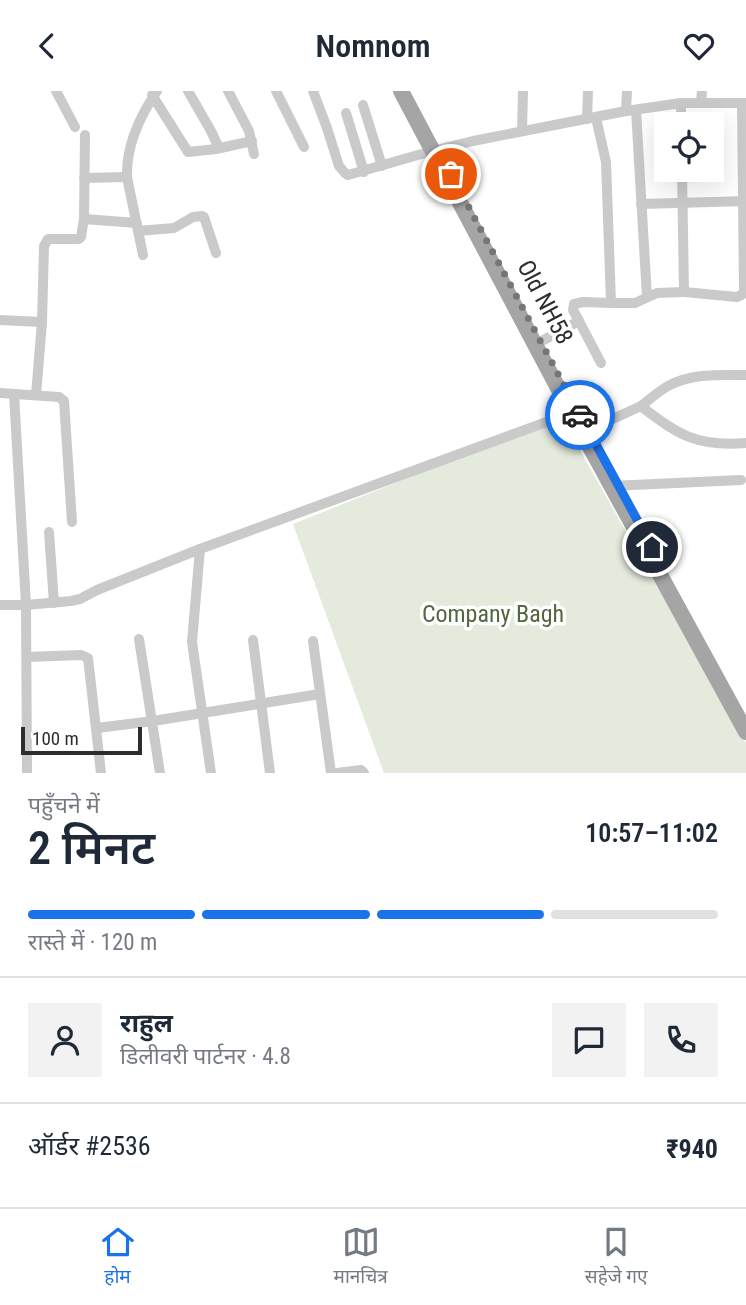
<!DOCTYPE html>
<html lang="hi">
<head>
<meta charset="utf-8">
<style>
  :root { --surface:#fff; --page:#f2f2f3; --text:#1f2937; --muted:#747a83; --line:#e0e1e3; --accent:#1a73e8 }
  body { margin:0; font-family:"Roboto Condensed","Noto Sans Devanagari",sans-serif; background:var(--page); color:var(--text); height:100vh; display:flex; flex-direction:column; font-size:26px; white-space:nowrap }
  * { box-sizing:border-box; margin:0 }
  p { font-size:23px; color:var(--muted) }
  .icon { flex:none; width:38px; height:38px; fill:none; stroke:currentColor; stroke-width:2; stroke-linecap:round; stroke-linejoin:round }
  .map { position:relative; height:682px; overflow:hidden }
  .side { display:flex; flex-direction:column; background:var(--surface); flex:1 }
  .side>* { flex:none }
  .tools { position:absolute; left:654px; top:21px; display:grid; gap:14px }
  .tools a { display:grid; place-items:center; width:70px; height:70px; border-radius:0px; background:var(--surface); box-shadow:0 7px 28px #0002; font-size:35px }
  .scale { position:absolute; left:21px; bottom:18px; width:121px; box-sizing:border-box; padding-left:7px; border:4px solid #2d2d2d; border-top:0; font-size:19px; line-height:24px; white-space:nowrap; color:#2d2d2d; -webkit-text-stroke:5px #fff; paint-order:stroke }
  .pin { position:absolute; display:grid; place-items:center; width:60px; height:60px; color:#fff; margin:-30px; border:4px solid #fff; border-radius:50%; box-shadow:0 2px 7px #0007 }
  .courier { position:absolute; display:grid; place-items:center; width:70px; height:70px; margin:-35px; border:5px solid #1a73e8; border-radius:50%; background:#fff; color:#222; box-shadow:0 2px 9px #0007 }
  .overview em { font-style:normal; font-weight:600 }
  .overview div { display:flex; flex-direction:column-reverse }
  .overview { display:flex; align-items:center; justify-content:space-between; height:119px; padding:0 28px }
  h1 { font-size:46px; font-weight:600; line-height:52px }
  .bar { display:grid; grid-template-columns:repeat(4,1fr); gap:10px 7px; align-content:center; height:84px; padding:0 28px }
  .bar i { height:9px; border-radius:5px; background:var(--line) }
  .bar .active { background:var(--accent) }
  .bar p { grid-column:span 4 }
  .line { display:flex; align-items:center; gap:18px; padding:0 28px; border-top:2px solid var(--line) }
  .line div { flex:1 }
  .round { display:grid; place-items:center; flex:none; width:74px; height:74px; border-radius:0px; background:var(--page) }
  header { display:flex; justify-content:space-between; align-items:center; height:91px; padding:0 28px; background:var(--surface); font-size:32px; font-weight:600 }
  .menu { display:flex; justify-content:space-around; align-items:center; height:98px; border-top:2px solid var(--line); background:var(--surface); font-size:19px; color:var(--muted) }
  .menu a { display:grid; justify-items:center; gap:4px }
  .menu .active { color:var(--accent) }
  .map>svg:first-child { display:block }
</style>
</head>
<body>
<header><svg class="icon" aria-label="back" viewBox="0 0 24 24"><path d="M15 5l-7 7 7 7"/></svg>Nomnom<svg class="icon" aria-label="heart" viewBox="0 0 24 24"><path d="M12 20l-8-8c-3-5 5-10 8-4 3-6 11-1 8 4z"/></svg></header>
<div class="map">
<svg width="746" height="682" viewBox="0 0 746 682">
  <rect width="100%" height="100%" fill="#fff"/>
  <polygon fill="#e4eadc" points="561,326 746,652 746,682 384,682 293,433"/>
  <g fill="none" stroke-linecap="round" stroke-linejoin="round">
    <g stroke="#cacaca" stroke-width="10">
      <polyline points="56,0 75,36"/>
      <polyline points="188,0 211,40 219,57"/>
      <polyline points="228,0 249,40 254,63"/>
      <polyline points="276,0 304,56"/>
      <polyline points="313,0 327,37 339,75 345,82 348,84 432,60 473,50 626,20 681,12 746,12"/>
      <polyline points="152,4 188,61 216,58 252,50"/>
      <polyline points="701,11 702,0"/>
      <polyline points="681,12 681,33"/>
      <polyline points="363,14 382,75"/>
      <polyline points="636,19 647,206"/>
      <polyline points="626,20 627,0"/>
      <polyline points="346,22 364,81"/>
      <polyline points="587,28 588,0"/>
      <polyline points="522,40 523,0"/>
      <polyline points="84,87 127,86"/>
      <polyline points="641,113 746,110"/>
      <polyline points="84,128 137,132"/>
      <polyline points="138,140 174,137 193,126 202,125 204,126 216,162"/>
      <path d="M 143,164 L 127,86 C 126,55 140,25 157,0"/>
      <polyline points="684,201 737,206 743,203 744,200 742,12"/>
      <polyline points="611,212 635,212 657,202 684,201 682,79"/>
      <polyline points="0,229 42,231"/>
      <polyline points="579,230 601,272"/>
      <polyline points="540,251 579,230 573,219 574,213 583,211 611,212 606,71 596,27"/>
      <polyline points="0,302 59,306 64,310 72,431"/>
      <polyline points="14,303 26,514 27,682"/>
      <polyline points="36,304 42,231 44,155 48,148 79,148 81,146 84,128 85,44"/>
      <path d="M 641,315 C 650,308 659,300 668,295 C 692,282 720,284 746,284"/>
      <path d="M 582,342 L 641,315 C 677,344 698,356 746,352"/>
      <polyline points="611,395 741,389"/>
      <polyline points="49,441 54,512"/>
      <polyline points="200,458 192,551 211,682"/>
      <polyline points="0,514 26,514 71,510 80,508 97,499 200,458 571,322"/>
      <polyline points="139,548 160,682"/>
      <polyline points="253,549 270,682"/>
      <polyline points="313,550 331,682"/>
      <polyline points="27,566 81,564 88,567 101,682"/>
      <polyline points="97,637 153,630 320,603"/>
      <polyline points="337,682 361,679 364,682"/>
    </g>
    <polyline stroke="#a5a5a5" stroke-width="16" points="401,0 566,312 746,641"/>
  </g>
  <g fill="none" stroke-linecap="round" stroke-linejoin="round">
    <polyline stroke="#767676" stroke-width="7" stroke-dasharray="0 12.6" points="451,83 580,324"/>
    <polyline stroke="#1a73e8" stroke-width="9" points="580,324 652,456"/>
  </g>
  <g text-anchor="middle" stroke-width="7" stroke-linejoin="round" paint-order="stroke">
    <g font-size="24" fill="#2d2d2d" stroke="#fff">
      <text transform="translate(545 211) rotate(62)" y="8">Old NH58</text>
    </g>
    <g font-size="24" fill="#54663e" stroke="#fff">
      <text x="493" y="531">Company Bagh</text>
    </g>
  </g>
</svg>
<div class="tools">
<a><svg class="icon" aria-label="locate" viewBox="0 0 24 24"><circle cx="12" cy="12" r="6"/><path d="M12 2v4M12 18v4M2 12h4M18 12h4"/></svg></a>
</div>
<div class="scale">100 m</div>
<div class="pin" style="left:451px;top:83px;background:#ea580c"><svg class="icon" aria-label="bag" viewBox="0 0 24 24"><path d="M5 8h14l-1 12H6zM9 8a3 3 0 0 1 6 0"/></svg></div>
<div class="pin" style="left:652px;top:456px;background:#1f2937"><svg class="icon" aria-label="home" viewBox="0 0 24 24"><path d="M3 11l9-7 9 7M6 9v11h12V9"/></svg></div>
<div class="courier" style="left:580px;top:324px"><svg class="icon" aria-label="car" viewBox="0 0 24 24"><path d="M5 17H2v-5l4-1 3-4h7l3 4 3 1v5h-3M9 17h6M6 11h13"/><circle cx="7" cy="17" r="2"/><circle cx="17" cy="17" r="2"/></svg></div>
</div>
<section class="side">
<div class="overview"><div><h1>2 मिनट</h1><p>पहुँचने में</p></div><em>10:57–11:02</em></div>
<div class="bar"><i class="active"></i><i class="active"></i><i class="active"></i><i></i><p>रास्ते में · 120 m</p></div>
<div class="line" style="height:126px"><a class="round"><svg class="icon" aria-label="person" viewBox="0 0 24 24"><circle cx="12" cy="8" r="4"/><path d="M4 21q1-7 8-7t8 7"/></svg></a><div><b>राहुल</b><p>डिलीवरी पार्टनर · 4.8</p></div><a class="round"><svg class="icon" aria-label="chat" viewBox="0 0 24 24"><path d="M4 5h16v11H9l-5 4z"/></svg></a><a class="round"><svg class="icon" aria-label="phone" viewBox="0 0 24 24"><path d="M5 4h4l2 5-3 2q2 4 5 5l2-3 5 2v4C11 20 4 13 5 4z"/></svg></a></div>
<div class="line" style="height:91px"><div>ऑर्डर #2536</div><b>₹940</b></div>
</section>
<nav class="menu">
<a class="active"><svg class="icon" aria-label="home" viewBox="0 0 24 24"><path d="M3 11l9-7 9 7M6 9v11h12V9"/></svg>होम</a>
<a><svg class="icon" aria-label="map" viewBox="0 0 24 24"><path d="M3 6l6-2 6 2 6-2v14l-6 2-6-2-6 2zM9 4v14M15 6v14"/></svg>मानचित्र</a>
<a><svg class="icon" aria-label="saved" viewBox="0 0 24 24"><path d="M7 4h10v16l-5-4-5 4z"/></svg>सहेजे गए</a>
</nav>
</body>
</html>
